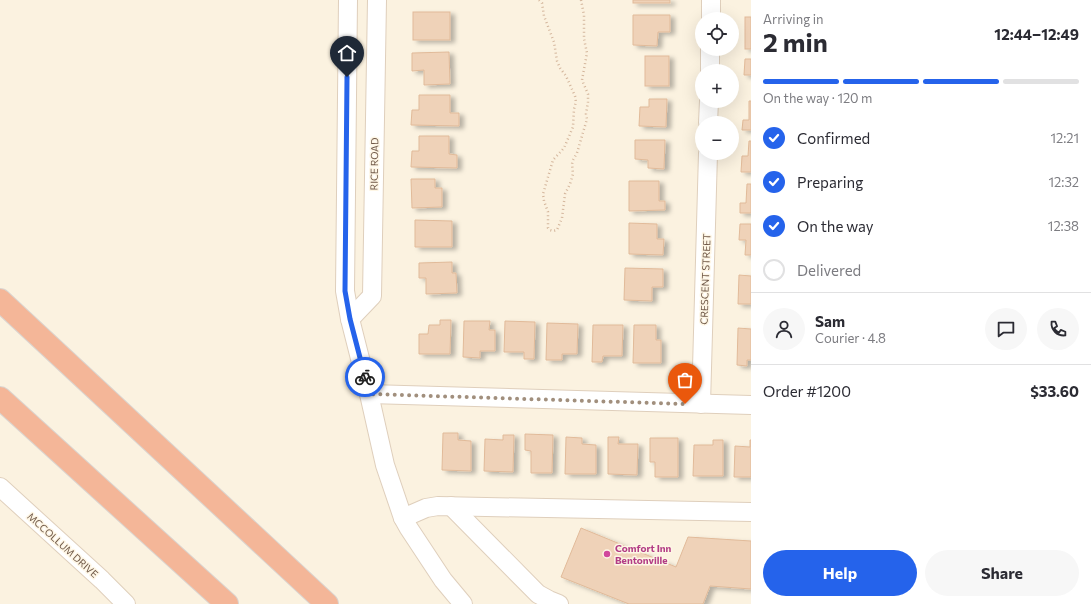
<!DOCTYPE html>
<html lang="en">
<head>
<meta charset="utf-8">
<style>
  :root { --surface:#fff; --page:#f7f7f7; --text:#2b2b33; --muted:#7c7c81; --line:#e1e1e2; --accent:#2563eb }
  body { margin:0; font-family:Commissioner,sans-serif; background:var(--page); color:var(--text); height:100vh; display:flex; flex-direction:column; font-size:15px; white-space:nowrap }
  * { box-sizing:border-box; margin:0 }
  p { font-size:13px; color:var(--muted) }
  .icon { flex:none; width:22px; height:22px; fill:none; stroke:currentColor; stroke-width:2; stroke-linecap:round; stroke-linejoin:round }
  .map { position:relative; flex:1; overflow:hidden }
  .panel { display:flex; flex-direction:column; background:var(--surface); width:340px }
  .panel>* { flex:none }
  .controls { position:absolute; left:695px; top:12px; display:grid; gap:8px }
  .controls a { display:grid; place-items:center; width:44px; height:44px; border-radius:50%; background:var(--surface); box-shadow:0 4px 16px #0002; font-size:20px }
  .pin { position:absolute; display:grid; place-items:center; width:34px; height:34px; color:#fff; margin:-41px -17px; border-radius:50% 50% 50% 0; rotate:-45deg; box-shadow:0 0 4px #0007 }
  .pin .icon { rotate:45deg }
  .courier { position:absolute; display:grid; place-items:center; width:40px; height:40px; margin:-20px; border:3px solid #2563eb; border-radius:50%; background:#fff; color:#222; box-shadow:0 1px 5px #0007 }
  .overview em { font-style:normal; font-weight:700 }
  .overview div { display:flex; flex-direction:column-reverse }
  .overview { display:flex; align-items:center; justify-content:space-between; height:68px; padding:0 12px }
  h1 { font-size:26px; font-weight:700; line-height:30px }
  .bar { display:grid; grid-template-columns:repeat(4,1fr); gap:6px 4px; align-content:center; height:48px; padding:0 12px }
  .bar i { height:5px; border-radius:3px; background:var(--line) }
  .bar .active { background:var(--accent) }
  .bar p { grid-column:span 4 }
  .line { display:flex; align-items:center; gap:10px; padding:0 12px; border-top:1px solid var(--line) }
  .line div { flex:1 }
  .round { display:grid; place-items:center; flex:none; width:42px; height:42px; border-radius:21px; background:var(--page) }
  ol { padding:0 12px; list-style:none }
  li { display:flex; align-items:center; gap:12px; height:44px }
  li p { margin-inline-start:auto }
  li .icon { padding:4px; border-radius:50%; background:var(--accent); color:#fff; stroke-width:4 }
  li:last-child { color:var(--muted) }
  li i { width:22px; height:22px; border:2px solid var(--line); border-radius:50% }
  .cta { display:flex; gap:8px; margin-top:auto; padding:8px 12px }
  .cta a { flex:1; height:46px; border-radius:24px; background:var(--accent); color:#fff; font-size:16px; font-weight:700; line-height:46px; text-align:center }
  .cta a+a { background:var(--page); color:var(--text) }
  main { display:flex; flex:1; min-height:0 }
  .map>svg:first-child { display:block }
</style>
</head>
<body>
<main>
<div class="map">
<svg width="751" height="604" viewBox="0 0 751 604">
  <defs>
    <filter id="shadow"><feDropShadow dx="4.5" dy="2.5" stdDeviation="2" flood-color="#0004"/></filter>
  </defs>
  <rect width="100%" height="100%" fill="#fbf2e0"/>
  <g fill="#efd2b8" stroke="#e1ba99" filter="url(#shadow)">
    <rect x="633" y="0" width="37" height="3"/>
    <rect x="413" y="12" width="37" height="28"/>
    <polygon points="633,15 670,15 670,32 658,32 657,46 633,45"/>
    <rect x="745" y="17" width="6" height="32"/>
    <polygon points="449,52 450,84 424,85 424,70 412,71 412,53"/>
    <rect x="645" y="56" width="24" height="30"/>
    <polygon points="745,59 751,59 751,75 744,75"/>
    <polygon points="419,95 450,95 450,113 459,113 459,126 411,125 412,110 419,110"/>
    <polygon points="649,99 667,99 666,127 639,126 640,107 649,107"/>
    <polygon points="749,101 751,101 751,130 742,130 743,120 749,120"/>
    <polygon points="419,136 449,136 449,154 457,155 457,168 411,167 412,151 419,151"/>
    <polygon points="635,140 665,140 664,169 648,168 648,160 635,159"/>
    <polygon points="749,141 751,141 751,172 741,172 742,156 748,156"/>
    <polygon points="411,179 435,179 435,188 442,188 442,207 412,208"/>
    <polygon points="629,181 659,181 659,201 665,201 665,210 629,211"/>
    <polygon points="747,184 751,184 751,213 740,213 740,203 746,203"/>
    <polygon points="415,220 452,221 452,247 415,247"/>
    <polygon points="629,223 657,224 657,239 664,239 663,255 629,254"/>
    <polygon points="740,224 751,224 751,255 745,255 746,240 739,240"/>
    <polygon points="452,262 452,273 456,273 457,293 426,294 426,278 419,278 419,263"/>
    <polygon points="625,268 663,269 663,287 652,287 652,301 624,300"/>
    <polygon points="739,275 751,276 751,304 738,304"/>
    <polygon points="440,320 451,320 450,354 419,354 419,334 428,334 429,325 440,325"/>
    <polygon points="464,321 490,321 489,330 495,330 495,351 480,351 480,358 463,357"/>
    <polygon points="505,321 535,322 534,359 524,359 524,352 504,352"/>
    <polygon points="547,323 578,324 577,354 562,354 562,360 546,360"/>
    <polygon points="593,325 623,325 622,356 603,356 602,362 592,362"/>
    <polygon points="634,325 656,325 656,340 661,340 661,363 633,363"/>
    <polygon points="738,328 751,329 751,360 747,360 747,366 737,365"/>
    <polygon points="443,433 458,433 458,440 471,441 471,471 442,470"/>
    <polygon points="525,434 553,435 552,473 531,473 531,451 525,450"/>
    <polygon points="503,435 514,435 513,472 484,471 485,439 503,440"/>
    <polygon points="566,437 582,438 582,444 596,445 596,474 565,474"/>
    <polygon points="608,437 619,437 618,444 638,444 637,475 608,474"/>
    <polygon points="650,438 678,438 678,477 655,477 655,462 650,462"/>
    <polygon points="713,440 723,440 723,476 693,476 694,445 713,445"/>
    <polygon points="750,440 751,440 751,477 734,477 735,446 750,447"/>
    <polygon points="581,528 676,567 688,537 751,541 751,589 710,586 703,604 629,604 561,577"/>
  </g>
  <g fill="none" stroke-linecap="round" stroke-linejoin="round">
    <defs>
      <g id="minor">
        <polyline points="348,0 345,291 350,319 369,394 385,465 403,518 408,527 443,580 463,604"/>
        <polyline points="711,19 711,0"/>
        <polyline points="710,71 710,49"/>
        <polyline points="708,123 709,101"/>
        <polyline points="350,319 372,296 377,0"/>
        <polyline points="369,394 751,405"/>
        <polyline points="701,404 708,153"/>
        <polyline points="0,487 102,580 126,604"/>
        <polyline points="451,506 538,594 549,600 559,604"/>
        <polyline points="403,518 426,508 438,506 751,512"/>
      </g>
      <g id="highway">
        <polyline points="0,300 327,604"/>
        <polyline points="0,398 227,604"/>
      </g>
    </defs>
    <use href="#minor" stroke="#dfcfbc" stroke-width="20"/>
    <use href="#highway" stroke="#dad4cf" stroke-width="24"/>
    <polyline stroke="#d4b69c" stroke-width="2.5" stroke-dasharray="1 3" stroke-linecap="butt" points="539,0 542,3 544,16 554,42 557,61 560,68 566,76 575,96 576,102 574,109 573,127 564,148 553,160 543,194 544,201 548,212 548,228 550,230 553,231 557,230 562,218 565,194 570,184 573,174 572,164 573,160 577,153 587,119 586,114 588,102 588,94 582,80 587,53 584,39 584,15 581,0"/>
    <use href="#minor" stroke="#fff" stroke-width="18"/>
    <use href="#highway" stroke="#f4b698" stroke-width="22"/>
  </g>
  <g fill="none" stroke-linecap="round" stroke-linejoin="round">
    <polyline stroke="#a18f7d" stroke-width="4" stroke-dasharray="0 7.2" points="365,377 369,394 685,404"/>
    <polyline stroke="#2563eb" stroke-width="5" points="347,77 345,291 350,319 365,377"/>
  </g>
  <circle fill="#d1479c" stroke="#fef6e5" stroke-width="1.5" cx="607" cy="554" r="4"/>
  <g text-anchor="middle" stroke-width="3" stroke-linejoin="round" paint-order="stroke">
    <g font-size="10" fill="#705948" stroke="#fef6e5">
      <text transform="translate(374 164) rotate(-89)" y="4">RICE ROAD</text>
      <text transform="translate(705 279) rotate(-88)" y="4">CRESCENT STREET</text>
      <text transform="translate(63 545) rotate(42)" y="4">MCCOLLUM DRIVE</text>
    </g>
    <g font-size="10" font-weight="bold" fill="#b23c85" stroke="#fef6e5" text-anchor="start">
      <text x="615" y="552">Comfort Inn<tspan x="615" dy="12">Bentonville</tspan></text>
    </g>
  </g>
</svg>
<div class="controls">
<a><svg class="icon" aria-label="locate" viewBox="0 0 24 24"><circle cx="12" cy="12" r="6"/><path d="M12 2v4M12 18v4M2 12h4M18 12h4"/></svg></a>
<a>+</a>
<a>−</a>
</div>
<div class="pin" style="left:685px;top:404px;background:#ea580c"><svg class="icon" aria-label="bag" viewBox="0 0 24 24"><path d="M5 8h14l-1 12H6zM9 8a3 3 0 0 1 6 0"/></svg></div>
<div class="pin" style="left:347px;top:77px;background:#1f2937"><svg class="icon" aria-label="home" viewBox="0 0 24 24"><path d="M3 11l9-7 9 7M6 9v11h12V9"/></svg></div>
<div class="courier" style="left:365px;top:377px"><svg class="icon" aria-label="bike" viewBox="0 0 24 24"><circle cx="6" cy="16" r="4"/><circle cx="18" cy="16" r="4"/><path d="M6 16l4-8h5l3 8M10 8l3 8H6M13 5h3"/></svg></div>
</div>
<section class="panel">
<div class="overview"><div><h1>2 min</h1><p>Arriving in</p></div><em>12:44–12:49</em></div>
<div class="bar"><i class="active"></i><i class="active"></i><i class="active"></i><i></i><p>On the way · 120 m</p></div>
<ol>
<li><svg class="icon" aria-label="check" viewBox="0 0 24 24"><path d="M5 12l5 5 9-10"/></svg>Confirmed<p>12:21</p></li>
<li><svg class="icon" aria-label="check" viewBox="0 0 24 24"><path d="M5 12l5 5 9-10"/></svg>Preparing<p>12:32</p></li>
<li><svg class="icon" aria-label="check" viewBox="0 0 24 24"><path d="M5 12l5 5 9-10"/></svg>On the way<p>12:38</p></li>
<li><i></i>Delivered</li>
</ol>
<div class="line" style="height:72px"><a class="round"><svg class="icon" aria-label="person" viewBox="0 0 24 24"><circle cx="12" cy="8" r="4"/><path d="M4 21q1-7 8-7t8 7"/></svg></a><div><b>Sam</b><p>Courier · 4.8</p></div><a class="round"><svg class="icon" aria-label="chat" viewBox="0 0 24 24"><path d="M4 5h16v11H9l-5 4z"/></svg></a><a class="round"><svg class="icon" aria-label="phone" viewBox="0 0 24 24"><path d="M5 4h4l2 5-3 2q2 4 5 5l2-3 5 2v4C11 20 4 13 5 4z"/></svg></a></div>
<div class="line" style="height:52px"><div>Order #1200</div><b>$33.60</b></div>
<div class="cta"><a>Help</a><a>Share</a></div>
</section>
</main>
</body>
</html>
